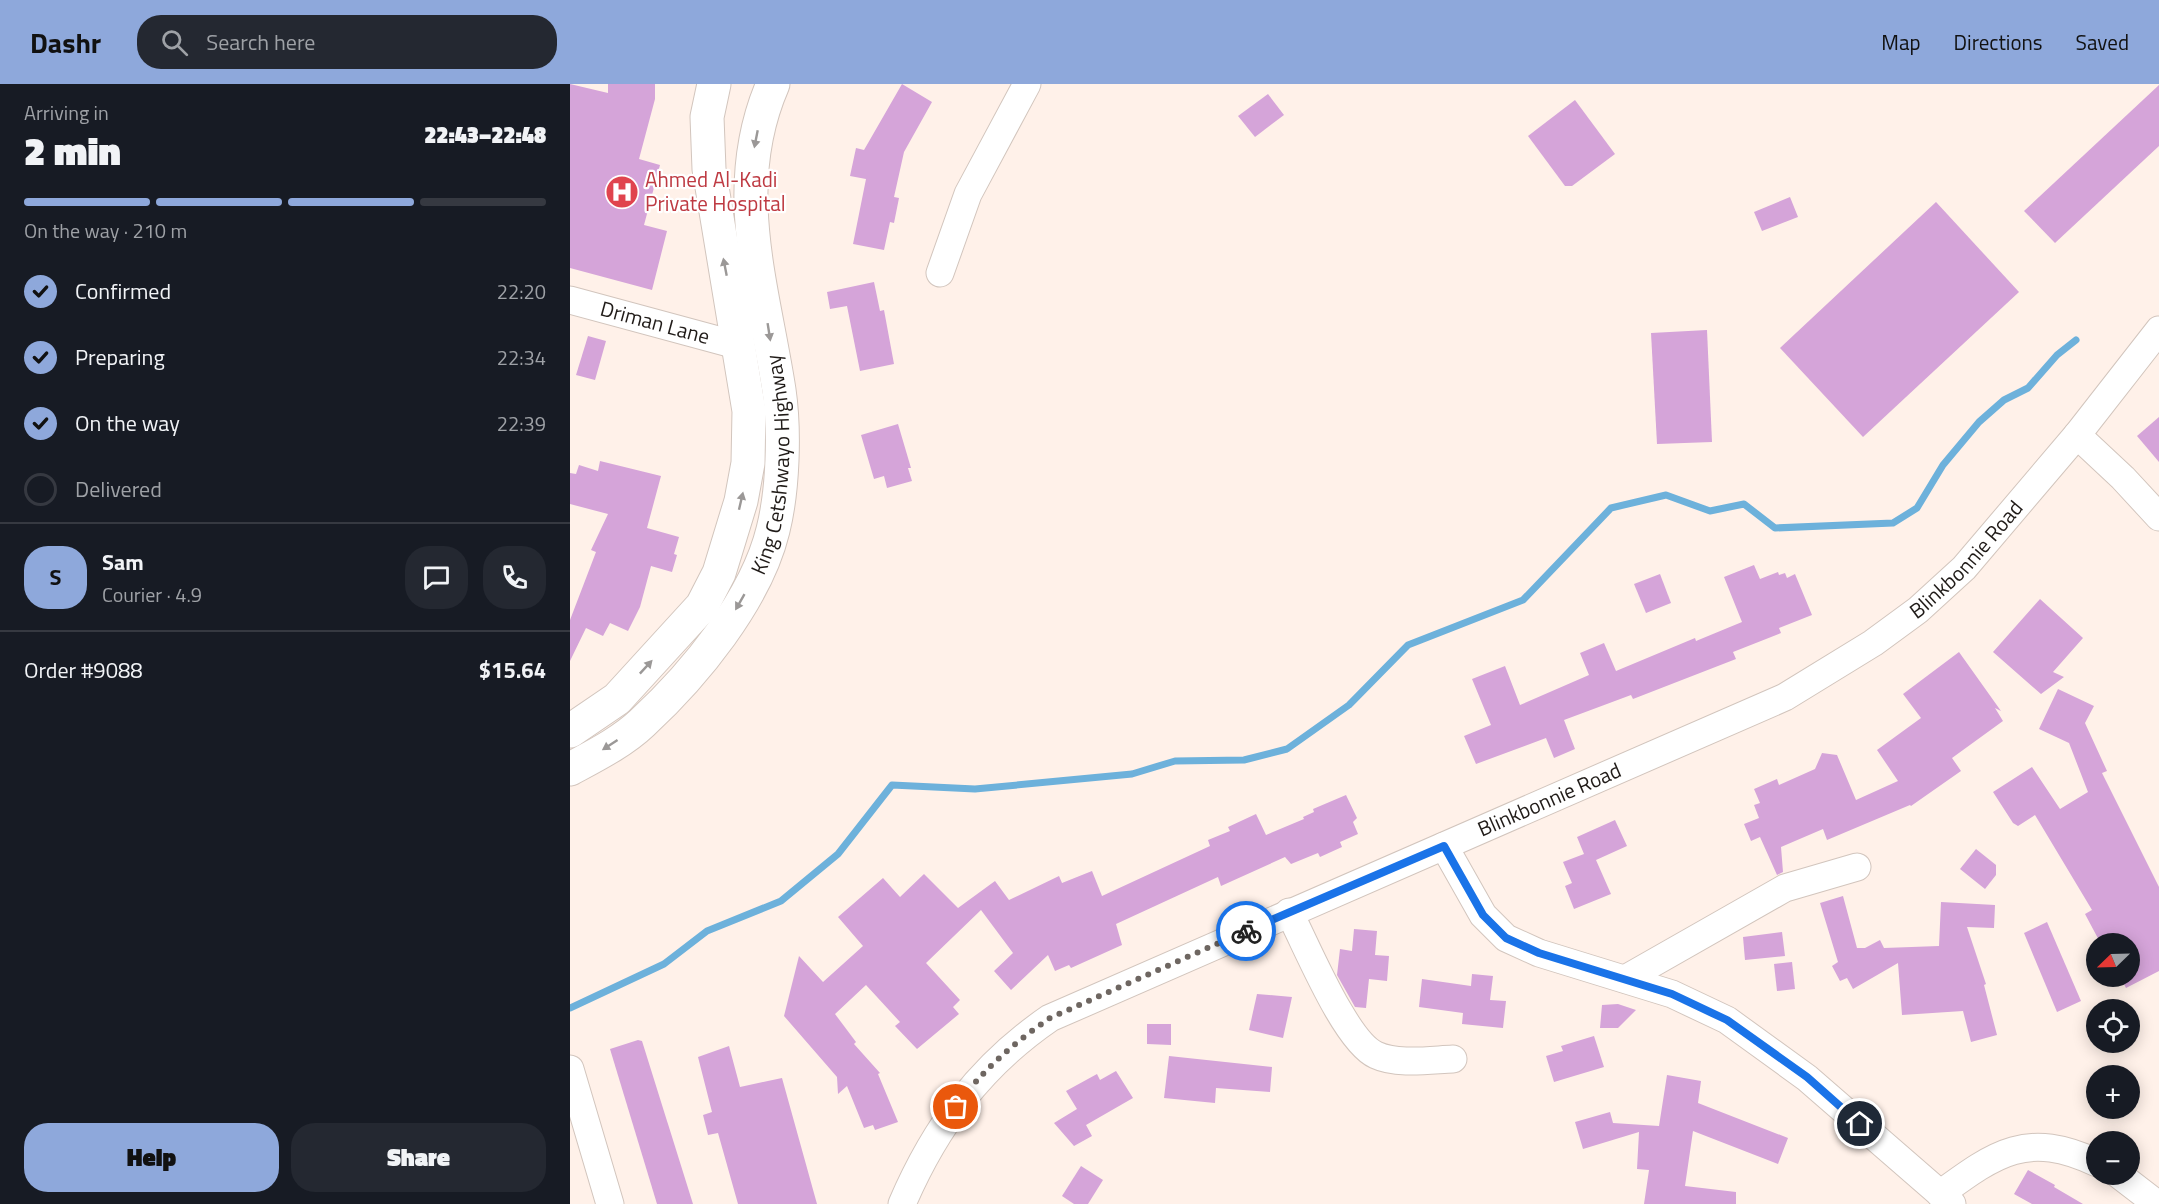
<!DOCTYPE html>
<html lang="en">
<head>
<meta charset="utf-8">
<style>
  :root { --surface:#171b24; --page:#242831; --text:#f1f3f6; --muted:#9ea1a6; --line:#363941; --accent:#8ea8db }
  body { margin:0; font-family:"Titillium Web",sans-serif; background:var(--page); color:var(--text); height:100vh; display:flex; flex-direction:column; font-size:22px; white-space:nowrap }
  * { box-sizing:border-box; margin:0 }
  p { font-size:20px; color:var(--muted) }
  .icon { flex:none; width:33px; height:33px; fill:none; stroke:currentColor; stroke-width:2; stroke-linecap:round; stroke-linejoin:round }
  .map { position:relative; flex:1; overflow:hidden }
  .drawer { display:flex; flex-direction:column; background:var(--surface); width:570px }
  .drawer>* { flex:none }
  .needle { width:39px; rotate:247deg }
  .tools { position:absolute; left:1516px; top:849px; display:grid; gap:12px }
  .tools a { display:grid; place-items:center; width:54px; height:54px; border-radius:50%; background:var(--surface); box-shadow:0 3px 15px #0003; font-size:30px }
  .pin { position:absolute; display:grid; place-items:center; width:51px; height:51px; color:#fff; margin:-26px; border:3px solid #fff; border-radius:50%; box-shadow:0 2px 6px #0007 }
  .courier { position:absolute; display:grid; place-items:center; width:60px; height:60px; margin:-30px; border:4px solid #1a73e8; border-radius:50%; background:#fff; color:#222; box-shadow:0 2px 8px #0007 }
  .headline em { font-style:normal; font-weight:800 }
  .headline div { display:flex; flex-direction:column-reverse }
  .headline { display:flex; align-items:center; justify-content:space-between; height:102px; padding:0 24px }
  h1 { font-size:39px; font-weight:800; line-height:45px }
  .bar { display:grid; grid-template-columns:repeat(4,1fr); gap:9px 6px; align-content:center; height:72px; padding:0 24px }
  .bar i { height:8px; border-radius:4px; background:var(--line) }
  .bar .on { background:var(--accent) }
  .bar p { grid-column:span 4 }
  .line { display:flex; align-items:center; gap:15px; padding:0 24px; border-top:2px solid var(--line) }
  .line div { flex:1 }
  .round { display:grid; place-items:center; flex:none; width:63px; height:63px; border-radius:24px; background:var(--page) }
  ol { padding:0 24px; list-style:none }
  li { display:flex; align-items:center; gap:18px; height:66px }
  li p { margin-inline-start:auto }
  li .icon { padding:6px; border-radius:50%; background:var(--accent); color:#111; stroke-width:4 }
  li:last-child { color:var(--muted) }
  li i { width:33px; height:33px; border:3px solid var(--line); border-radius:50% }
  .button { display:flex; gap:12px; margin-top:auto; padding:12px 24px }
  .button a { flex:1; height:69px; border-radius:24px; background:var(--accent); color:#111; font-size:24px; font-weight:800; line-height:69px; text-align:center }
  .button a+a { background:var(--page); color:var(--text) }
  header { display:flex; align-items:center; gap:36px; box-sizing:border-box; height:84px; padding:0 30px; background:var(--accent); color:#111 }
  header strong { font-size:28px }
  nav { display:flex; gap:33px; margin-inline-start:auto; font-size:21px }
  .search { width:420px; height:54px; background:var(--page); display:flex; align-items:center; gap:15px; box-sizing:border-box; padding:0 21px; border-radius:24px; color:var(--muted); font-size:22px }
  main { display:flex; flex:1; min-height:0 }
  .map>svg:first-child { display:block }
</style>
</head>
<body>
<header>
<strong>Dashr</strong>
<div class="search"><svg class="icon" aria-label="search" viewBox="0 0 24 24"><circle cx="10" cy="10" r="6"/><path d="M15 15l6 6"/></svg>Search here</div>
<nav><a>Map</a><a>Directions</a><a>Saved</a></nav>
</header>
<main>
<section class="drawer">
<div class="headline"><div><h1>2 min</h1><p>Arriving in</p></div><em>22:43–22:48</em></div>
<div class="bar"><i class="on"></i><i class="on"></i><i class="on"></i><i></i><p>On the way · 210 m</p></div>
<ol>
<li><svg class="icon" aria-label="check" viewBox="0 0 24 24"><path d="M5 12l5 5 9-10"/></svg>Confirmed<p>22:20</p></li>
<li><svg class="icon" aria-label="check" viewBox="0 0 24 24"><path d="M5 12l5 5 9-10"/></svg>Preparing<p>22:34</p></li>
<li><svg class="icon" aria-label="check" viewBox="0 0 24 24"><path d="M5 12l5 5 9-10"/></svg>On the way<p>22:39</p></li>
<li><i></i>Delivered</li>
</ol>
<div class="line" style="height:108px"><b class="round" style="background:var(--accent);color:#111">S</b><div><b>Sam</b><p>Courier · 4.9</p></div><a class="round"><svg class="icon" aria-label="chat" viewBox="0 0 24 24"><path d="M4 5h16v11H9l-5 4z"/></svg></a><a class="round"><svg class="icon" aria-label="phone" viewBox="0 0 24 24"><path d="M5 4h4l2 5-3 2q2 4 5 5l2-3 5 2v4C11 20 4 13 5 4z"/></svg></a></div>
<div class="line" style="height:78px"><div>Order #9088</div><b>$15.64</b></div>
<div class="button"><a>Help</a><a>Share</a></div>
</section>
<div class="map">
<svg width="1589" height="1120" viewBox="0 0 1589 1120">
  <rect width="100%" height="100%" fill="#fff1e9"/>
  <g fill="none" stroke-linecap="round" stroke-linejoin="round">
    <polyline stroke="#6db1db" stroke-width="7" points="0,924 94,880 137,847 211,817 268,770 322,701 405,705 562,690 605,677 674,676 717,665 779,621 838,561 953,516 1041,424 1096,411 1140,427 1174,420 1205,444 1323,439 1347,424 1373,381 1409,338 1434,316 1458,304 1487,271 1506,256"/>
  </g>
  <g fill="#d5a4d9">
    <polygon points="0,0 38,9 38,0 85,0 85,15 69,75 90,81 74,141 97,147 82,206 0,184"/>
    <polygon points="332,0 362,18 334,68 324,113 329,114 324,139 320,138 314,166 283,160 296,95 280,92 286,64 294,66"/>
    <polygon points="1589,1 1589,62 1485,159 1454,127"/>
    <polygon points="698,10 714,31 685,53 668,32"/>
    <polygon points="1005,16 1045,70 1002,102 995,102 958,52"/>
    <polygon points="1220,113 1228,133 1192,147 1184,128"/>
    <polygon points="1366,118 1449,208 1293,353 1210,264"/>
    <polygon points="304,198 310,227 314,226 324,280 290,287 277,222 260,225 257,208"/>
    <polygon points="1137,246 1142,358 1087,360 1081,249"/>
    <polygon points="18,252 36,257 25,296 6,291"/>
    <polygon points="1589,333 1589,378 1567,352"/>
    <polygon points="328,340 341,384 338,384 342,397 317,404 314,392 304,395 291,351"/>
    <polygon points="30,377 91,392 77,444 109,453 104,470 107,471 102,488 81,482 70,523 58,547 40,539 33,552 16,544 0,577 0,536 26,468 21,466 38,430 0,420 0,389 6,390 9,381 28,387"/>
    <polygon points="1184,481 1190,495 1208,488 1209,491 1215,489 1217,494 1225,490 1242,531 1209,544 1211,549 1163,568 1166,575 1063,615 1061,611 994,636 1005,665 984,674 976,654 906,680 894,652 921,641 902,595 935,582 950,621 1019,591 1010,569 1034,559 1046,587 1125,554 1126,557 1172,538 1154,493"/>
    <polygon points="1090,490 1101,519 1076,529 1064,500"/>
    <polygon points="1470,515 1513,554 1483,588 1494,593 1471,610 1423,568"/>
    <polygon points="1389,568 1431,627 1425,624 1433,637 1382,674 1391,687 1341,722 1340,721 1257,756 1253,745 1211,763 1213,788 1207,791 1190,753 1181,757 1174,740 1189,734 1184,721 1190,719 1184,705 1207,695 1209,701 1245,685 1252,669 1267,671 1286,716 1328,697 1307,666 1351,634 1333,610"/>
    <polygon points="1488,605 1524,622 1515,639 1537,687 1532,689 1589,803 1589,887 1556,904 1550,892 1560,892 1560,860 1531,860 1515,830 1522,826 1465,731 1448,742 1443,739 1423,708 1462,683 1490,725 1518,708 1499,659 1469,645"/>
    <polygon points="776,711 787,734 783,738 788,750 770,758 772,763 750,773 748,769 721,780 715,773 651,802 648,793 546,840 552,861 501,884 499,881 485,887 478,871 441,906 424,887 443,869 411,826 356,879 390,916 383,923 389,930 347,965 325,942 330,938 296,901 265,930 286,958 284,960 310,989 308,990 328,1038 305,1046 303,1041 294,1044 277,1002 268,1010 267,993 214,932 229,872 253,898 293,862 268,833 313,794 330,813 354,790 388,824 425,797 439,816 489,792 492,799 522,787 532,812 640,762 638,756 660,747 658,743 686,730 696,751 734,735 733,733 744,728 743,725"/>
    <polygon points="1045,736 1057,762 1026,776 1041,810 1004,825 995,802 1002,799 993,778 1014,770 1007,753"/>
    <polygon points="1406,765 1426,781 1426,791 1415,805 1390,785"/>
    <polygon points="1273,812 1287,864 1295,864 1310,856 1314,864 1369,862 1371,818 1425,821 1424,844 1397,843 1416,900 1414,901 1427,951 1401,958 1393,927 1332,931 1328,879 1283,905 1277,894 1270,897 1262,882 1268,878 1250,819"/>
    <polygon points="1477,838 1511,917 1487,928 1454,849"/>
    <polygon points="784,845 807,847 805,871 819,872 817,897 799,895 796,924 785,923 767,891 770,865 782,867"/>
    <polygon points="1212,848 1215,872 1175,876 1173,853"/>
    <polygon points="1222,878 1225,905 1207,907 1204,880"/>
    <polygon points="902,890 923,892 920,916 936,917 933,944 892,940 893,929 849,923 852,895 901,902"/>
    <polygon points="687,910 722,913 713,954 679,946"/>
    <polygon points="1048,920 1066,926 1048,944 1030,944 1032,921"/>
    <polygon points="577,940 601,940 601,961 577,960"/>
    <polygon points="1024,952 1034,983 984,998 976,972 993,967 991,962"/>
    <polygon points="68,956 72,957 123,1120 87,1120 40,965"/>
    <polygon points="159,962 170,1003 212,994 247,1120 168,1120 148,1049 138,1051 133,1031 142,1028 128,973"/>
    <polygon points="599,972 702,983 700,1008 646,1004 645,1019 594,1014"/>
    <polygon points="546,987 563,1014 516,1041 522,1052 504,1062 484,1039 507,1025 496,1007 527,990 530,996"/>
    <polygon points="1097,991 1131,997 1128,1019 1218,1054 1208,1080 1123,1047 1115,1102 1166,1108 1166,1120 1074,1120 1079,1086 1067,1085 1069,1048 1013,1065 1005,1038 1040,1028 1043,1039 1089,1042"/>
    <polygon points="511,1082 533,1096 518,1120 504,1120 492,1112"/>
    <polygon points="1458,1086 1485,1101 1484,1103 1513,1120 1462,1120 1444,1110"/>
  </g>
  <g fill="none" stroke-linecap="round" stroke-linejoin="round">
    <defs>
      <g id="street">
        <polyline points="370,189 398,110 457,0"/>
        <path id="s1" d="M 0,216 L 170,262"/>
        <polyline points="1507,351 1553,394 1589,433"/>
        <polyline points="874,762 913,831 936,854 969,869 1102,910 1157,936 1237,994 1382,1120"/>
        <path d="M 719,828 C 736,860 775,957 806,971 C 827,981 860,976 883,975"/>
        <polyline points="1055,895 1215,804 1287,783"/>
        <polyline points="0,985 40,1120"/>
        <polyline points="1548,1090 1587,1120"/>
        <path d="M 1370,1110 C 1426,1069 1457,1046 1527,1079"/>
        <path id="s2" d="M 332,1120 C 365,1043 410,982 480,934 L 1215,613 L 1303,559 L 1348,526 L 1394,484 L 1507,351 L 1589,246"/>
      </g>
      <g id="secondary">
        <polyline points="0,647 47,615 132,522 149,489 171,417 178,379 179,327 139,85 137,33 144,0"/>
        <path id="s3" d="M 0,685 C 24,672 52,658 72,639 C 124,591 186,516 203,446 C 213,406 215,347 209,306 C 193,202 158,103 203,0"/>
      </g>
    </defs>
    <use href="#street" stroke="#d2c5bd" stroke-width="29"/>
    <use href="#secondary" stroke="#d2c5bd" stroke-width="35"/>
    <use href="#street" stroke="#fff" stroke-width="27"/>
    <use href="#secondary" stroke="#fff" stroke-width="33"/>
  </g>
  <defs><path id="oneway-solid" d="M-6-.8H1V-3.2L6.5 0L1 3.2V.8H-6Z" transform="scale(1.5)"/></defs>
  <g fill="#9b9897">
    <use href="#oneway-solid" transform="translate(186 55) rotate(101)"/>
    <use href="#oneway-solid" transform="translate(155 183) rotate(-101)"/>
    <use href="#oneway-solid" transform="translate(199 248) rotate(81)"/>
    <use href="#oneway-solid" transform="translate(171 417) rotate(-77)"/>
    <use href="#oneway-solid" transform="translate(170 518) rotate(120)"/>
    <use href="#oneway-solid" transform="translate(76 583) rotate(-47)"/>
    <use href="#oneway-solid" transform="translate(40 661) rotate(147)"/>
  </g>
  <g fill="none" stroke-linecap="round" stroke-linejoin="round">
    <path stroke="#6e6661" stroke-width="6" stroke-dasharray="0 10.8" d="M 386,1023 C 410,988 445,958 480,934 L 676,847"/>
    <polyline stroke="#1a73e8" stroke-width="8" points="676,847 874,762 913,831 936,854 969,869 1102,910 1157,936 1237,993 1290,1040"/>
  </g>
  <defs>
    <symbol id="hospital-disc" viewBox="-11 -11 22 22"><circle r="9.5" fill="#e0444e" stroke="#fff"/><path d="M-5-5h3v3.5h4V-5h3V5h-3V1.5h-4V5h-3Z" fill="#fff"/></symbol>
  </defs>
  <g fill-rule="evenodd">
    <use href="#hospital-disc" x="33" y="89" width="38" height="38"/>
  </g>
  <g text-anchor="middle" stroke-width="4.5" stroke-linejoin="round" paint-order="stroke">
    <g font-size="21" fill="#be3a42" stroke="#fff" text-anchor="start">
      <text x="75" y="103">Ahmed Al-Kadi<tspan x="75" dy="24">Private Hospital</tspan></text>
    </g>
    <g font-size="21" fill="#201b18" stroke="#fff">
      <text dy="7" stroke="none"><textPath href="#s1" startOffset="88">Driman Lane</textPath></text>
      <text dy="7" stroke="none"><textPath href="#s3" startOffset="387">King Cetshwayo Highway</textPath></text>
      <text dy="7" stroke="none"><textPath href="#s2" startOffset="1272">Blinkbonnie Road</textPath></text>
      <text dy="7" stroke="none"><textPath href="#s2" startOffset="786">Blinkbonnie Road</textPath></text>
    </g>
  </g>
</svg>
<div class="tools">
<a><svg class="needle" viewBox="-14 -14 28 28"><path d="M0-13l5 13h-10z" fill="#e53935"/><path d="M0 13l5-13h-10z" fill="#9ea1a6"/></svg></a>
<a><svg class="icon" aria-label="locate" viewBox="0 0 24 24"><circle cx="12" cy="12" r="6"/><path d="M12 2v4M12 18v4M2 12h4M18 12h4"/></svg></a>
<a>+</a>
<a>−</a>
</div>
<div class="pin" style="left:386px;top:1023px;background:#ea580c"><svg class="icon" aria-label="bag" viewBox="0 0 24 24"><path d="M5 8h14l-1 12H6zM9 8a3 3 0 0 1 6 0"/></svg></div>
<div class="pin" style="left:1290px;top:1040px;background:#1f2937"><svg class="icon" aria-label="home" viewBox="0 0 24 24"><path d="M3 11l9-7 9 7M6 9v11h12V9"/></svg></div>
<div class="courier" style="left:676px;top:847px"><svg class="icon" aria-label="bike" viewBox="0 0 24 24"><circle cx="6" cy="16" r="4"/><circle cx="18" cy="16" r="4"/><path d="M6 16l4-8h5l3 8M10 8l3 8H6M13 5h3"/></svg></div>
</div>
</main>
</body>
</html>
